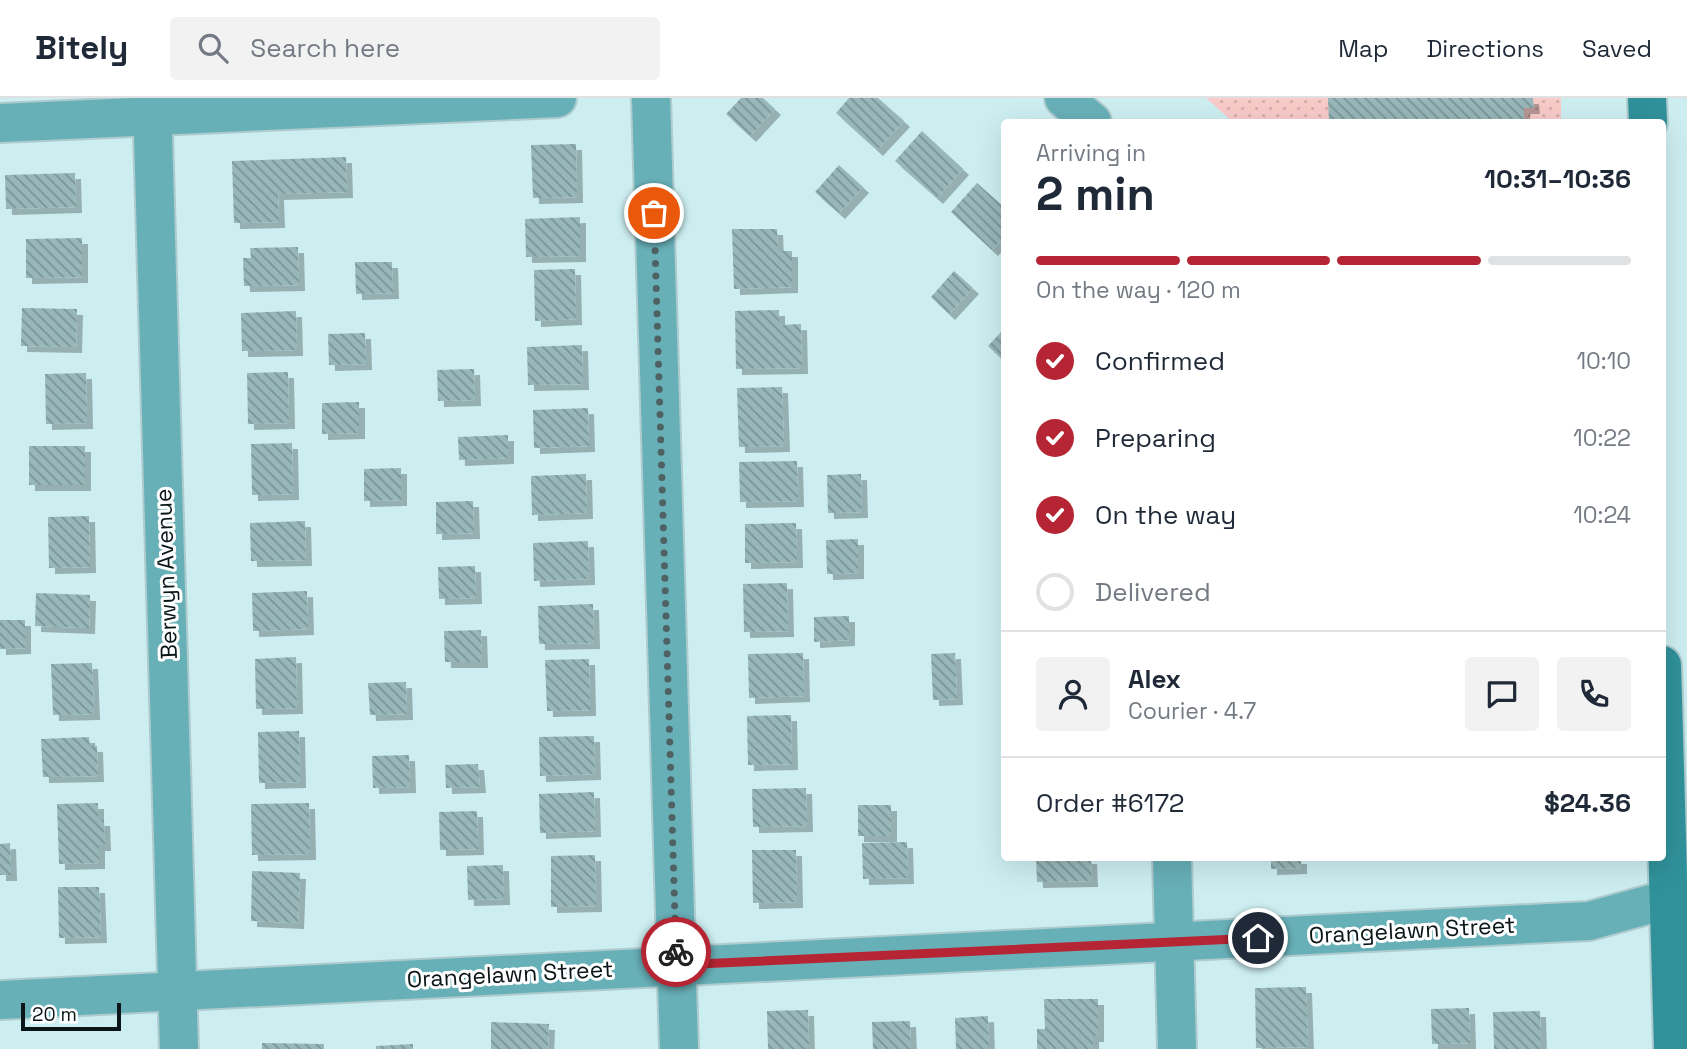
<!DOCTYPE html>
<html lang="en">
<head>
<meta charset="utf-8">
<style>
  :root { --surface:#fff; --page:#f2f2f3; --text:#1f2937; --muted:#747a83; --line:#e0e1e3; --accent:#b62533 }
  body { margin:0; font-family:"Space Grotesk",sans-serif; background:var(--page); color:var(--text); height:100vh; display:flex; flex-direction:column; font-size:26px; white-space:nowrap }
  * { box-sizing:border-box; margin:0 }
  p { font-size:23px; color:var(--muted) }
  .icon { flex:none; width:38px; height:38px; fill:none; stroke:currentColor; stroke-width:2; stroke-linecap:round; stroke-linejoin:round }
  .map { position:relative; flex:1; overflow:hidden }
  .details { position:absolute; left:1001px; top:21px; width:665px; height:742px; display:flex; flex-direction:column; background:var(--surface); border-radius:7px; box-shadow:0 7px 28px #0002 }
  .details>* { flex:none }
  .scale { position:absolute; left:21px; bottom:18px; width:100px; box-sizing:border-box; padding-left:7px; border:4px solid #0a1617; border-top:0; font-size:19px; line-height:24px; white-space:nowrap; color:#0a1617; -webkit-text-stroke:5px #fff; paint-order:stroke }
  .pin { position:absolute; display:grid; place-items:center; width:60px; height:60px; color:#fff; margin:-30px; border:4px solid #fff; border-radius:50%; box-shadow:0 2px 7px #0007 }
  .courier { position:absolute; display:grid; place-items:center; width:70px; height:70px; margin:-35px; border:5px solid #b62533; border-radius:50%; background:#fff; color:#222; box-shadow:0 2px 9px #0007 }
  .summary em { font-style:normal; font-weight:700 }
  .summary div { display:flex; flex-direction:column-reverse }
  .summary { display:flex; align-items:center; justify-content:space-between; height:119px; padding:0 35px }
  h1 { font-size:46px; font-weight:700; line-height:52px }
  .bar { display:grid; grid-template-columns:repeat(4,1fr); gap:10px 7px; align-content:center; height:84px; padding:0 35px }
  .bar i { height:9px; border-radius:5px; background:var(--line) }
  .bar .selected { background:var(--accent) }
  .bar p { grid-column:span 4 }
  .line { display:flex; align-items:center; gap:18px; padding:0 35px; border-top:2px solid var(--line) }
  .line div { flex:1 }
  .round { display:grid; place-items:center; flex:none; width:74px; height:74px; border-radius:7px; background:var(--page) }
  ol { padding:0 35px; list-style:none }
  li { display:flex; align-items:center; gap:21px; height:77px }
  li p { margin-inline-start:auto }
  li .icon { padding:7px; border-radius:50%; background:var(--accent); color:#fff; stroke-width:4 }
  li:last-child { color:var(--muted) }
  li i { width:38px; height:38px; border:4px solid var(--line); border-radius:50% }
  header { display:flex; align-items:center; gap:42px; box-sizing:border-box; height:98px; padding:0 35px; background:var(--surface); border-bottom:2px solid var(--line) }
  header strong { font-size:33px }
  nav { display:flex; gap:38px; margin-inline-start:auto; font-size:24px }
  .search { width:490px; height:63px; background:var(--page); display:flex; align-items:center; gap:18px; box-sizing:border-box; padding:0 24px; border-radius:7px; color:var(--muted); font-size:26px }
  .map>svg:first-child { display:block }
</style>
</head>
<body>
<header>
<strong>Bitely</strong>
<div class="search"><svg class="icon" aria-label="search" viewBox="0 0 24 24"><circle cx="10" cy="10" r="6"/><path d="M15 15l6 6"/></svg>Search here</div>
<nav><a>Map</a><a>Directions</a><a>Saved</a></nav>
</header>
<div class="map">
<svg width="1687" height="951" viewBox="0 0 1687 951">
  <defs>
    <pattern id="park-dots" width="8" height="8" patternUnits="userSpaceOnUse" patternTransform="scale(1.75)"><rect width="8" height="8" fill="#f8cbc9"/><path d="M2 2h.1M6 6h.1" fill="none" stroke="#d3aeac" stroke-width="1.8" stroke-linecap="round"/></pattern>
    <pattern id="building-back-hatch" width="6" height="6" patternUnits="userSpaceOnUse" patternTransform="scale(1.75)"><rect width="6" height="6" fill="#98b7ba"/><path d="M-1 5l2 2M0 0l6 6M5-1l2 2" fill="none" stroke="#7a9496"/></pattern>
    <filter id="shadow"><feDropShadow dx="6" dy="6" stdDeviation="0" flood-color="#0004"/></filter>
  </defs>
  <rect width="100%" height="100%" fill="#cdeef1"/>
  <polygon fill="url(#park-dots)" points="1206,0 1561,0 1561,24 1233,24"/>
  <g fill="url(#building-back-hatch)" filter="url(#shadow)">
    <polygon points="741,0 763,0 775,11 750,38 726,16"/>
    <polygon points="849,0 878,0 904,23 877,52 836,15"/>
    <polygon points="1328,0 1533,0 1534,10 1524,10 1524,24 1329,24"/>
    <polygon points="922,33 963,71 937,100 895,63"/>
    <polygon points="576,46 577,99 533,100 531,47"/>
    <polygon points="346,59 347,94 278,96 279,124 234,125 232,63"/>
    <polygon points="839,67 863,89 839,115 815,94"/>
    <polygon points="75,75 76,109 6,111 5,77"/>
    <polygon points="977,85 1004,109 1004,139 992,152 951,114"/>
    <polygon points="580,119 580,158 526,159 525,121"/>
    <polygon points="732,131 777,131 778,153 792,153 792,189 734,191"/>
    <polygon points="82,140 82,179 26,180 26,141"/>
    <polygon points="298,149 299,187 244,188 243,160 251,160 250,150"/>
    <polygon points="355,164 392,164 393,195 356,196"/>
    <polygon points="575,171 576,221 535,223 534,172"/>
    <polygon points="954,173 973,190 949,216 931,199"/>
    <polygon points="22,210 77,211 76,249 21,248"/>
    <polygon points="779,212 779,227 801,226 802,270 736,271 735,213"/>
    <polygon points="296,213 297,252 242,253 241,215"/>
    <polygon points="1004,231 1004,263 988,248"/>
    <polygon points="365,235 366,266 329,267 328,236"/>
    <polygon points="582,247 583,286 528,287 527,249"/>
    <polygon points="474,271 475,302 438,303 437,272"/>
    <polygon points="288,274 289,325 248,326 247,275"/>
    <polygon points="86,275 87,325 46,326 45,276"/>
    <polygon points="782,289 784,348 739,349 737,290"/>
    <polygon points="359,304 359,335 322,336 322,305"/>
    <polygon points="588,310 589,348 534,350 533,312"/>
    <polygon points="508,337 508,360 459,362 458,339"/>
    <polygon points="292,345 293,396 252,397 251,346"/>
    <rect x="29" y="348" width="56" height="39"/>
    <polygon points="797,363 798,403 740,404 739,364"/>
    <polygon points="401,370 401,402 364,403 364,371"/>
    <polygon points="586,376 587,415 532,417 531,378"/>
    <polygon points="861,376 862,414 828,415 827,377"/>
    <polygon points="473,403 474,435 436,436 436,404"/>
    <polygon points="89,418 90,469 49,470 48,419"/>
    <polygon points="305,423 306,462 251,463 250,425"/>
    <polygon points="796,425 797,464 745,465 745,426"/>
    <polygon points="858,441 858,475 827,476 826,442"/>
    <polygon points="588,443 589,481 534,483 533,445"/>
    <polygon points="475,468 476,500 439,501 438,469"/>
    <polygon points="787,485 788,533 744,534 743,486"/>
    <polygon points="307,493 308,531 253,533 252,495"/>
    <polygon points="36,495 90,497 89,530 35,528"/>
    <polygon points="593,506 594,545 539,546 538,508"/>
    <polygon points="849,518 849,542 814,544 814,519"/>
    <polygon points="0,522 25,522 25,550 0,551"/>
    <polygon points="481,532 482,564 445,564 444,533"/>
    <polygon points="803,555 804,598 749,600 748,556"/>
    <polygon points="955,555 957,601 933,602 931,556"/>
    <polygon points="296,559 297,610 256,611 255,561"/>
    <polygon points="589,561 590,612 547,613 545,562"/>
    <polygon points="92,565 94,616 53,617 51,566"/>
    <polygon points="406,584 407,616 370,617 368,585"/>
    <polygon points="791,617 792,666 748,667 747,618"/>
    <polygon points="299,633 300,684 259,685 258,634"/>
    <polygon points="594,638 595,676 540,678 539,639"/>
    <polygon points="89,639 90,648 97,648 98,678 43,679 41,641"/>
    <polygon points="409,657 410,689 373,690 372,658"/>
    <polygon points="478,666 480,689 446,690 445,667"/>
    <polygon points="806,690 807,728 753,729 752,691"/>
    <polygon points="594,694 595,733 540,735 539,696"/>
    <polygon points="98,705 98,722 104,722 105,747 99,747 99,765 59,766 57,706"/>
    <polygon points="309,705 310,756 252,757 251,706"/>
    <rect x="858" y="707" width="33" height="31"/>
    <polygon points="477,713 478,751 440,752 439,714"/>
    <polygon points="907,744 908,780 863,781 862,745"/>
    <polygon points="10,745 11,777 0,777 0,746"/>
    <polygon points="752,752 796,752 797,804 753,805"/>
    <polygon points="595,757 596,808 551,809 551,758"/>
    <polygon points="1036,760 1091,760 1092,783 1037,784"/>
    <polygon points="1271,760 1301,760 1301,770 1271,771"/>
    <polygon points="503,767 504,801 468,802 467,768"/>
    <polygon points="252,773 300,775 298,825 251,823"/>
    <polygon points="58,789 99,789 101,839 59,840"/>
    <polygon points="1306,889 1308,949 1256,950 1255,890"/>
    <polygon points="1044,901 1098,901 1098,938 1093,938 1093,951 1037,951 1037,931 1045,931"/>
    <polygon points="1469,910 1470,945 1432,946 1431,911"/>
    <polygon points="808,912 809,951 768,951 767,913"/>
    <polygon points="1540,913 1541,951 1494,951 1493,914"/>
    <polygon points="988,918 989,951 956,951 955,920"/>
    <polygon points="910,923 911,951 873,951 872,924"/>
    <polygon points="491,924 549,926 548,951 491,951"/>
    <polygon points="262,945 324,946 324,951 262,951"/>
    <polygon points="413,946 413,951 376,951 376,948"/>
  </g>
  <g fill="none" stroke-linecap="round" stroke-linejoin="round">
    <defs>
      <g id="street">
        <polyline points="152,0 179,951"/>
        <polyline points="651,0 679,951"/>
        <polyline points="1064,0 1092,24"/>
        <polyline points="0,25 557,0"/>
        <polyline points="1172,760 1177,951"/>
        <polyline points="0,902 1589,823 1687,796"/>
      </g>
      <g id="secondary">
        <polyline points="1647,0 1648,24"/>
        <polyline points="1662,567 1673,951"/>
      </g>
    </defs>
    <use href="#street" stroke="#aecbce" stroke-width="42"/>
    <use href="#secondary" stroke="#aecbce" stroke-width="42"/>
    <use href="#street" stroke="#68b0b8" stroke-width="38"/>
    <use href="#secondary" stroke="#30919a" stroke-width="38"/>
  </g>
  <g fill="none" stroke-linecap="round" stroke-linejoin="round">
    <polyline stroke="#4e6263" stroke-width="7" stroke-dasharray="0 12.6" points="654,115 676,854"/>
    <polyline stroke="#b62533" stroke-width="9" points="676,854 676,867 1258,840"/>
  </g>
  <g text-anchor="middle" stroke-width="6" stroke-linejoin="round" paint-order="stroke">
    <g font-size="23" fill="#0a1617" stroke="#fff">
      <text transform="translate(166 476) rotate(-92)" y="8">Berwyn Avenue</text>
      <text transform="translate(1412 832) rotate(-3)" y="8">Orangelawn Street</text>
      <text transform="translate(510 876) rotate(-3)" y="8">Orangelawn Street</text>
    </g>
  </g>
</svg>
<div class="scale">20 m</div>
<div class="pin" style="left:654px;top:115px;background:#ea580c"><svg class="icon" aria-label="bag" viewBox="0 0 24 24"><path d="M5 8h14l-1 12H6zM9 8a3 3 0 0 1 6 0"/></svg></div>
<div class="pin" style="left:1258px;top:840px;background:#1f2937"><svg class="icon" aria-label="home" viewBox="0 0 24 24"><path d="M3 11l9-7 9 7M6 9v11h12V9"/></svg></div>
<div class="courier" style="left:676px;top:854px"><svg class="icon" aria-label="bike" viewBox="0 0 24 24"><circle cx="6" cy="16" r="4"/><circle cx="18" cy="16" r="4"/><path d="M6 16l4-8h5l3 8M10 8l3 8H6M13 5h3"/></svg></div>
<section class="details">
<div class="summary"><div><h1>2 min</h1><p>Arriving in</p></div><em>10:31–10:36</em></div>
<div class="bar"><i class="selected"></i><i class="selected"></i><i class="selected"></i><i></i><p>On the way · 120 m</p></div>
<ol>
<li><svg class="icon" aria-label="check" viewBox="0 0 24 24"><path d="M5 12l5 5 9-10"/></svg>Confirmed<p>10:10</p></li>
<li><svg class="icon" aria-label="check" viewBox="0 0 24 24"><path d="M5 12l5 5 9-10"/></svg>Preparing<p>10:22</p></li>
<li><svg class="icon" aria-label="check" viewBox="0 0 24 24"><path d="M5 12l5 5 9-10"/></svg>On the way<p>10:24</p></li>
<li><i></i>Delivered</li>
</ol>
<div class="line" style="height:126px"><a class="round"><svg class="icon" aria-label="person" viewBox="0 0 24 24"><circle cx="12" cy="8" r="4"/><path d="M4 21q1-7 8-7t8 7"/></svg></a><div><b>Alex</b><p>Courier · 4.7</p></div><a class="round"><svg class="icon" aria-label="chat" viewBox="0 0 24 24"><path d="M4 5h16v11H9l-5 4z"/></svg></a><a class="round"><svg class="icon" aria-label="phone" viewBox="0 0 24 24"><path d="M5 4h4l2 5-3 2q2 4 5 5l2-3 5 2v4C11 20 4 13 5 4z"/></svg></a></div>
<div class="line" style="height:91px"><div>Order #6172</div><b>$24.36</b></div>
</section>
</div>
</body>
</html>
